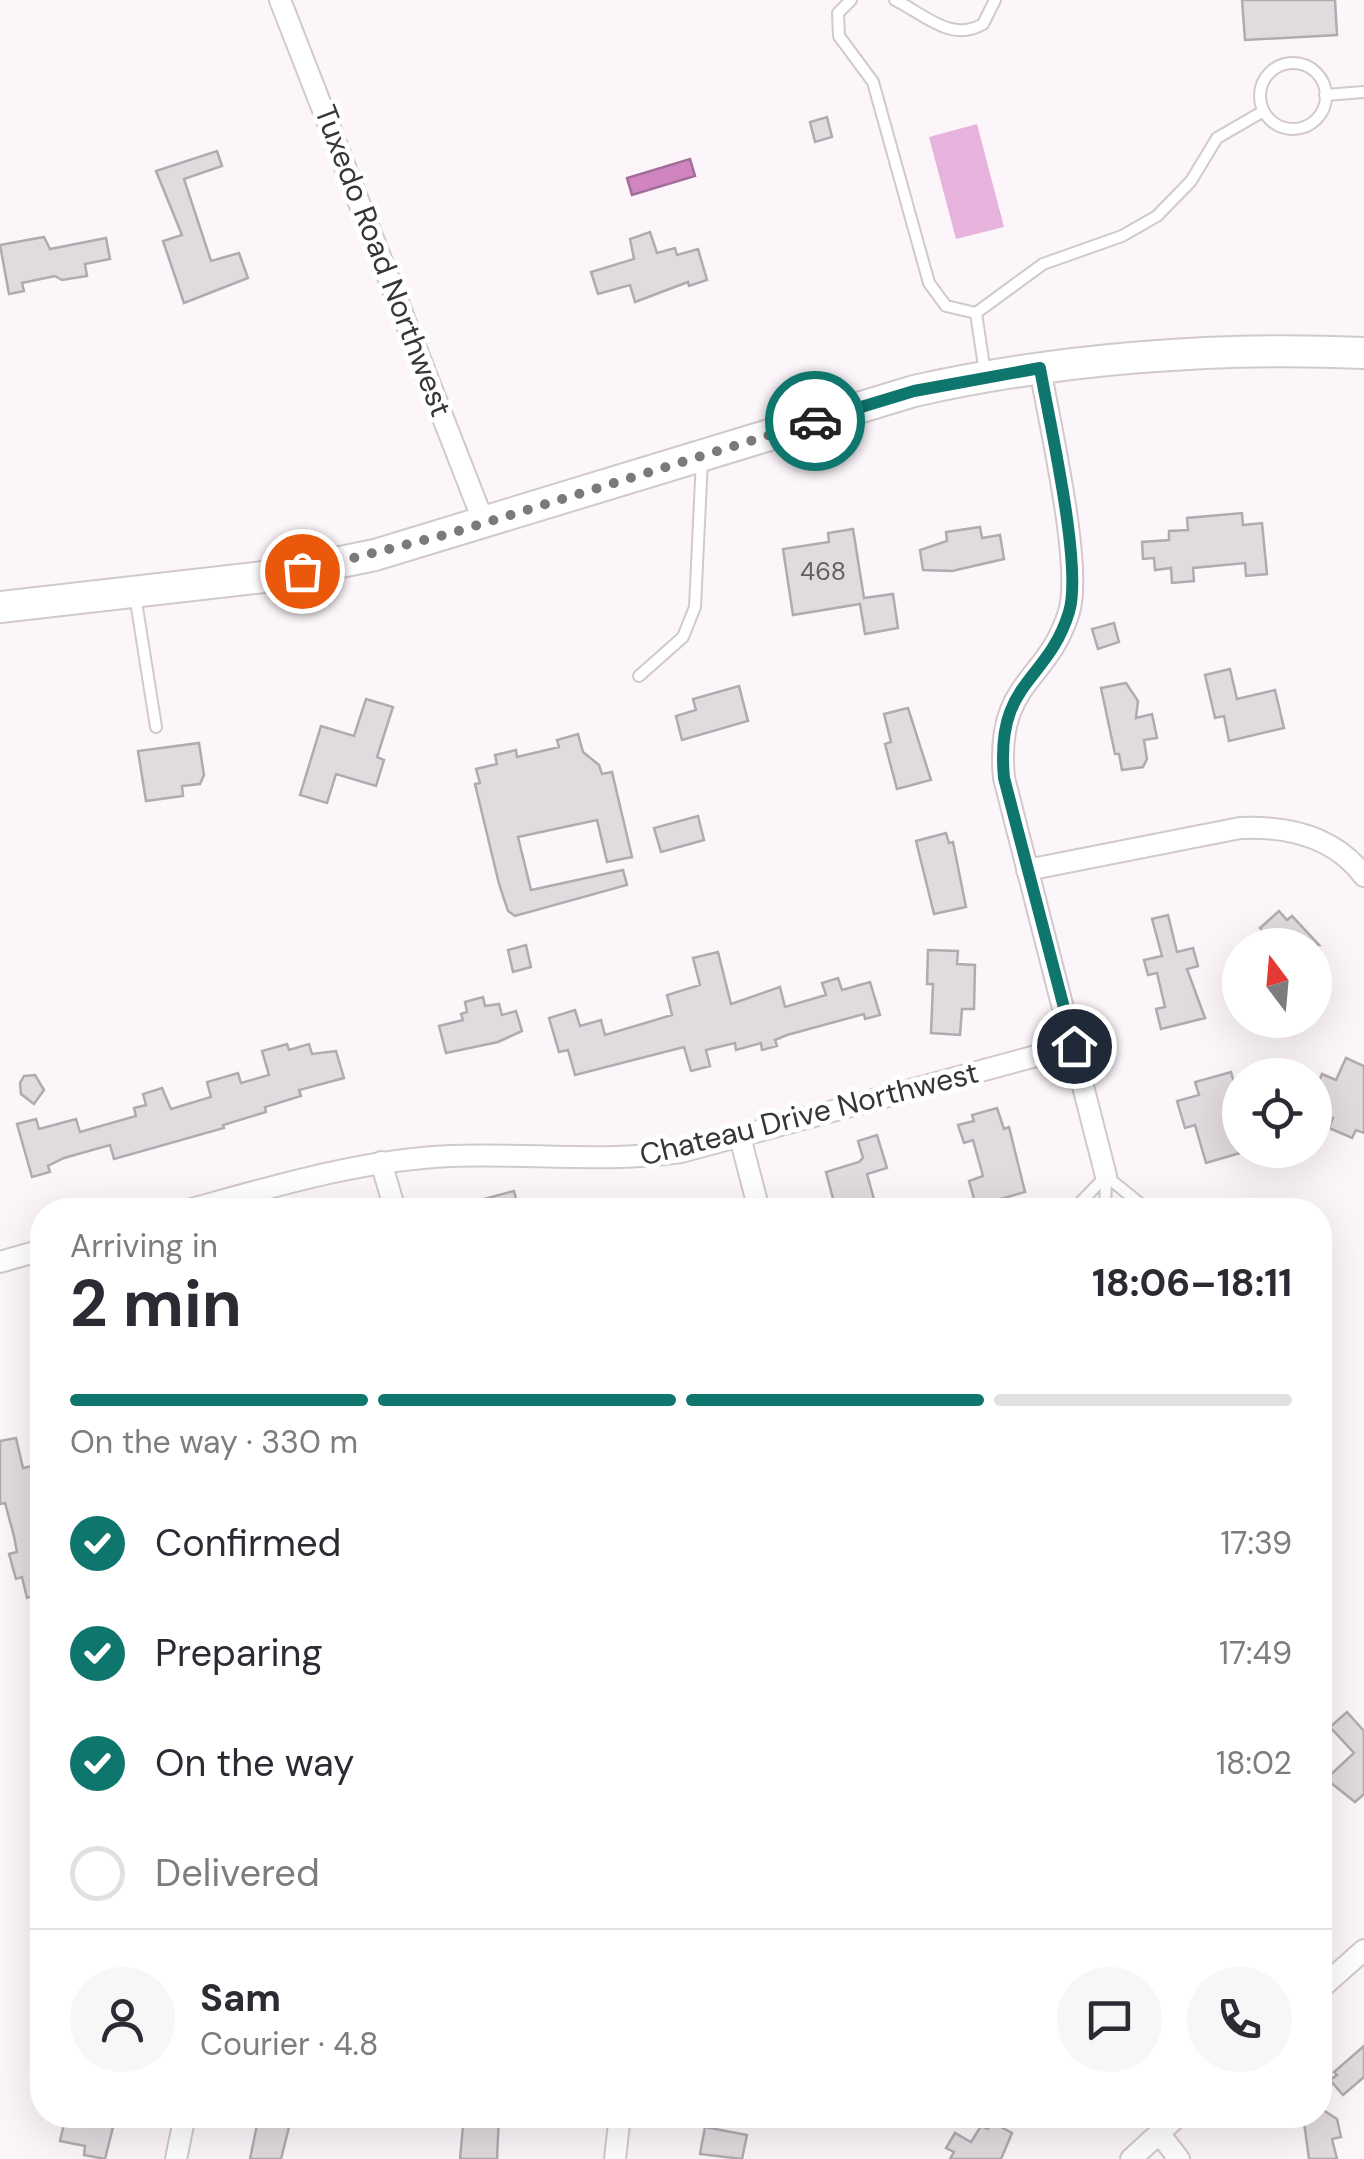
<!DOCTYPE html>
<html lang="en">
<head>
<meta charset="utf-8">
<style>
  :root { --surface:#fff; --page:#f7f7f7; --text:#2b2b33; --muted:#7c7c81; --line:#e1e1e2; --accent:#0f766e }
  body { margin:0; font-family:"DM Sans",sans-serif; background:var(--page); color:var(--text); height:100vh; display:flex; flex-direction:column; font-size:38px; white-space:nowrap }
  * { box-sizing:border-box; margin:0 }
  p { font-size:32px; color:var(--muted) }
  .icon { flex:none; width:55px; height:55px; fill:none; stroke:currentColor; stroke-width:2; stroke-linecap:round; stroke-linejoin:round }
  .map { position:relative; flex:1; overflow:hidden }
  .side { position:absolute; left:30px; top:1198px; width:1302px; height:930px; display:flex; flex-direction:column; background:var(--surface); border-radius:40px; box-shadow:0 10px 40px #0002 }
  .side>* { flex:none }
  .needle { width:65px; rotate:344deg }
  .fabs { position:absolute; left:1222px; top:928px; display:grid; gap:20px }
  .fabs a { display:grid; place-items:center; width:110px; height:110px; border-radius:50%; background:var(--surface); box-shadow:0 10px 40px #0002; font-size:50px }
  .pin { position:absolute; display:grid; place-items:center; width:85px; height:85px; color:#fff; margin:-42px; border:5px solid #fff; border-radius:50%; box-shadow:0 2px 10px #0007 }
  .courier { position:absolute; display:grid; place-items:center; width:100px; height:100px; margin:-50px; border:8px solid #0f766e; border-radius:50%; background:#fff; color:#222; box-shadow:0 2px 12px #0007 }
  .overview em { font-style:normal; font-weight:700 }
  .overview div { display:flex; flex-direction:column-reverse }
  .overview { display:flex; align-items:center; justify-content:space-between; height:170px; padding:0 40px }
  h1 { font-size:65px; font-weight:700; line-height:75px }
  .bar { display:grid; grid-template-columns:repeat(4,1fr); gap:15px 10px; align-content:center; height:120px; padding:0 40px }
  .bar i { height:12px; border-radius:8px; background:var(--line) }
  .bar .on { background:var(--accent) }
  .bar p { grid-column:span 4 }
  .line { display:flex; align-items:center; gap:25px; padding:0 40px; border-top:2px solid var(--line) }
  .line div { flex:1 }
  .round { display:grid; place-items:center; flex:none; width:105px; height:105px; border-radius:52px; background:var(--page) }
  ol { padding:0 40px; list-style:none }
  li { display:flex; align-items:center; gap:30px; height:110px }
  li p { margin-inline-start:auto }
  li .icon { padding:10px; border-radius:50%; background:var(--accent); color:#fff; stroke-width:4 }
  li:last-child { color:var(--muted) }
  li i { width:55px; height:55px; border:5px solid var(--line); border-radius:50% }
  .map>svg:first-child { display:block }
</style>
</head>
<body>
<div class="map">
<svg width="1364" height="2159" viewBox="0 0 1364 2159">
  <rect width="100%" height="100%" fill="#fcf6fa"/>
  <polygon fill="#e7b2db" points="977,124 1004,227 956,239 929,137"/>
  <polygon fill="#d085c1" stroke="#a26d98" stroke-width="2.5" points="690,159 695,176 632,195 627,178"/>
  <g fill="#e1dadf" stroke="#b1abb0" stroke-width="2.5">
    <polygon points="1242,0 1335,0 1337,35 1245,40"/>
    <polygon points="827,117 832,137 815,142 810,122"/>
    <polygon points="217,151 222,166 184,179 211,261 239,253 248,278 184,303 163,241 182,235 156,171"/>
    <polygon points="650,232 657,253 675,248 677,255 698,249 707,280 689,286 688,282 635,302 630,285 598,294 591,272 634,259 630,239"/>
    <polygon points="44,237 50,249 106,238 110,259 85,264 87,276 62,280 55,276 22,283 24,291 9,294 0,245"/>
    <polygon points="1242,513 1243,525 1262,523 1267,574 1246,576 1245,563 1193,568 1194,581 1172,583 1171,568 1155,570 1154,558 1143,559 1142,542 1169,540 1169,531 1188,530 1187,518"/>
    <polygon points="980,527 982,538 1000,535 1004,559 952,571 923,570 920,550 947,541 946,532"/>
    <polygon points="853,529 864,598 893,594 898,628 865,634 860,604 793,615 783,549 829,542 828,533"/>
    <polygon points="1114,623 1119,642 1098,649 1092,629"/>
    <polygon points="1230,669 1237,699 1275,690 1284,728 1229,741 1224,716 1215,718 1205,675"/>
    <polygon points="1126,683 1138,701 1136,718 1152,714 1157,738 1144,740 1147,759 1143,767 1122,770 1119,754 1115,754 1101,688"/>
    <polygon points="739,686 748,721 682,740 676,716 696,710 693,699"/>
    <polygon points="366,699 393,707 377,757 384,760 376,786 336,774 327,803 300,795 321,726 354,736"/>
    <polygon points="908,708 931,780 897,789 885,744 891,742 884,714"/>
    <polygon points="578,734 583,752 599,765 602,774 612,772 632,857 607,862 597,820 518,837 531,890 623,870 627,885 515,916 508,911 499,884 475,784 480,783 476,769 497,764 495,755 516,750 517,757 559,747 557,740"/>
    <polygon points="199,743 204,775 200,784 182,786 183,796 146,801 138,751"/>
    <polygon points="698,816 704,840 661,852 654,828"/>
    <polygon points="946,833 949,843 953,842 966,907 934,914 916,841"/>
    <polygon points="1279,911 1287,920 1292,916 1319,945 1276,945 1260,928"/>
    <polygon points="1168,915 1177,952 1193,948 1198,966 1187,969 1205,1018 1161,1029 1156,1009 1165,1007 1157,973 1148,975 1144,960 1162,956 1152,919"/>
    <polygon points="526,945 531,967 513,972 508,950"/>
    <polygon points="928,950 958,951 957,964 975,965 974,1009 962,1009 960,1035 931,1033 933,984 927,984"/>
    <polygon points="718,952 731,1004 780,987 785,1007 826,995 822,983 838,978 842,990 870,982 880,1015 865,1019 864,1014 787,1035 775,1040 777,1046 762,1050 761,1043 736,1050 735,1043 706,1050 710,1066 691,1071 684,1047 575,1075 568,1050 559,1052 549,1018 575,1010 580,1026 601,1020 605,1035 672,1015 667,995 700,985 693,958"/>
    <polygon points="483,997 485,1006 499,1004 502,1015 516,1011 522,1031 498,1042 446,1053 439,1026 463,1020 461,1014 467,1012 465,1002"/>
    <polygon points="287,1044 289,1050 309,1044 312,1054 336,1051 344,1078 299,1090 301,1096 265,1107 266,1112 223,1125 224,1128 114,1159 110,1145 64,1158 48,1166 50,1172 32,1177 17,1124 36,1119 39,1129 76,1119 80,1132 136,1116 134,1108 146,1105 143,1094 162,1088 171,1109 211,1097 207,1082 238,1073 241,1083 269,1075 262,1051"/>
    <polygon points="1346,1058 1364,1066 1364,1133 1356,1130 1352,1138 1329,1128 1333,1118 1315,1110 1315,1091 1322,1074 1336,1080"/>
    <polygon points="1231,1072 1240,1104 1240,1153 1206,1163 1195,1125 1185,1128 1177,1101 1199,1095 1195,1082"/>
    <polygon points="35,1075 44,1090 34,1104 21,1094 20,1083 24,1076"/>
    <polygon points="997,1108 1004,1129 1009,1127 1025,1192 976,1206 969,1181 983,1176 973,1140 964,1143 958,1125 974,1121 972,1115"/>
    <polygon points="877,1135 887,1168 867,1174 877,1210 836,1210 826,1172 859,1162 863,1158 858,1141"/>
    <polygon points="514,1191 519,1210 462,1210 462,1205"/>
    <polygon points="16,1438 23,1468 32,1466 39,1493 33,1495 42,1531 42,1593 27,1598 22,1577 16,1579 9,1554 17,1552 14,1536 5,1503 0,1504 0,1441"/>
    <polygon points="1347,1712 1364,1731 1364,1794 1355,1802 1326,1779 1354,1753 1330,1727"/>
    <polygon points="1364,2046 1364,2077 1343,2095 1330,2080 1337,2075 1334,2072"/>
    <polygon points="1320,2108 1337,2119 1341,2137 1332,2139 1337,2159 1309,2159 1303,2115 1320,2115"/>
    <polygon points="66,2115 116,2115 105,2159 84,2155 85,2146 60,2141"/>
    <polygon points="259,2115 292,2115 281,2159 250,2159"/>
    <polygon points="464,2115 499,2115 497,2159 460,2159"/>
    <polygon points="992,2122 1012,2133 1001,2159 950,2159 954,2152 946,2148 955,2133 971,2142 981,2126 988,2129"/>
    <polygon points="705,2127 747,2135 742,2159 700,2154"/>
  </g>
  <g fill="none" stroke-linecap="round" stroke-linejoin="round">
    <defs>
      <g id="lane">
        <polyline points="851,0 838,13 839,36 873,82 929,283 946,306 976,313"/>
        <path d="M 895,0 C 924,14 951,43 983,24 L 995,0"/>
        <circle cx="1293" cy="96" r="33"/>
        <polyline points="1325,95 1364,92"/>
        <polyline points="985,373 976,313 1043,264 1122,236 1157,216 1191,181 1217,138 1262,112"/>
        <polyline points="135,595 156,727"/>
        <polyline points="639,676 683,637 695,607 702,459"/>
        <polyline points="1106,1176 1148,1210"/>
        <polyline points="1073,1210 1106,1176"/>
        <polyline points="1105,1210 1106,1177"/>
      </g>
      <g id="street">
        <polyline points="280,0 484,523"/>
        <path d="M 1040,368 C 1049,422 1083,566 1069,612 C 1047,684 995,680 1004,778 L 1106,1176"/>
        <path d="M 1027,870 L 1240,828 C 1287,826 1334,836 1364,876"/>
        <polyline points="740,1137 759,1210"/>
        <polyline points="381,1162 395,1210"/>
        <path d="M 188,1210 C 275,1186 360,1160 451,1156 C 530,1153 600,1163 681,1152 L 1073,1046"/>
        <polyline points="0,1262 42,1250"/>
        <polyline points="1320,1989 1364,1950"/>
        <polyline points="1159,2133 1179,2159"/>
        <polyline points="176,2159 185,2115"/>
        <polyline points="615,2159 620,2115"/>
        <polyline points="1131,2159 1179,2115"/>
      </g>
      <path id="secondary" d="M 0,607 L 272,576 L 375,555 L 914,391 C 1056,359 1218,346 1364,353"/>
    </defs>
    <use href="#lane" stroke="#d0c9ce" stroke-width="14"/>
    <use href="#street" stroke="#d0c9ce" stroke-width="24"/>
    <use href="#secondary" stroke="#d0c9ce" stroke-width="34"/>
    <use href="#lane" stroke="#fff" stroke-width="10"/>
    <use href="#street" stroke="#fff" stroke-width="20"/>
    <use href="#secondary" stroke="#fff" stroke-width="30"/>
  </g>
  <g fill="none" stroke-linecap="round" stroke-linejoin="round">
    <polyline stroke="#7c797b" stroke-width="10" stroke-dasharray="0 18" points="302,571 452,533 815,421"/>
    <path stroke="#0f766e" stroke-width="12" d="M 815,421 L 914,391 L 1040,368 C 1049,421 1083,567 1069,612 C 1047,684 995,680 1004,778 L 1074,1046"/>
  </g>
  <g text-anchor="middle" stroke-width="10" stroke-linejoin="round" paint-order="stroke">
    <g font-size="25" fill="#625e61">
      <text x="823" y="580">468</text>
    </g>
    <g font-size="30" fill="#373537" stroke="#fff">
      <text transform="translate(383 261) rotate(69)" y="10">Tuxedo Road Northwest</text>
      <text transform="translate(809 1114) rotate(-14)" y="10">Chateau Drive Northwest</text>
    </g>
  </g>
</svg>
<div class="fabs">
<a><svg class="needle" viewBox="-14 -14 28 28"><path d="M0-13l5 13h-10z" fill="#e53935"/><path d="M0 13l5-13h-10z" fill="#7c7c81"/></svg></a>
<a><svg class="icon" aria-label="locate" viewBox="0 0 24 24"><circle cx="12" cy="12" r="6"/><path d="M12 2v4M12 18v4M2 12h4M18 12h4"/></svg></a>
</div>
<div class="pin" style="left:302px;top:571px;background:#ea580c"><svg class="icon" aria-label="bag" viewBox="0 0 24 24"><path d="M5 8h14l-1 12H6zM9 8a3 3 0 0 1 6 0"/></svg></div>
<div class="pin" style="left:1074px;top:1046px;background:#1f2937"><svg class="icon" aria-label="home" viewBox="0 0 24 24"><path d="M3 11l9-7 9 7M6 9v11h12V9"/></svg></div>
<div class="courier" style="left:815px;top:421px"><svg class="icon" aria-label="car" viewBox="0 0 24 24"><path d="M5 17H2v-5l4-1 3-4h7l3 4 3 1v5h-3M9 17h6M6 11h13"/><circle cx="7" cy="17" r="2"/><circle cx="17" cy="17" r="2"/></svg></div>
<section class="side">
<div class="overview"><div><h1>2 min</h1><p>Arriving in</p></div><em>18:06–18:11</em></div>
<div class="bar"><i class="on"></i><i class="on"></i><i class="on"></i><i></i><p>On the way · 330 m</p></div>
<ol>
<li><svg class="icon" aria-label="check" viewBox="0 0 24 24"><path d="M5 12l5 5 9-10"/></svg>Confirmed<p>17:39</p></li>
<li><svg class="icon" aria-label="check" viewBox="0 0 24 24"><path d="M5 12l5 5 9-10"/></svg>Preparing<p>17:49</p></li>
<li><svg class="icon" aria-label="check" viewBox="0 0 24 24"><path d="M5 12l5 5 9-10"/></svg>On the way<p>18:02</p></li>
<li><i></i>Delivered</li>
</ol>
<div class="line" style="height:180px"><a class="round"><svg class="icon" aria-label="person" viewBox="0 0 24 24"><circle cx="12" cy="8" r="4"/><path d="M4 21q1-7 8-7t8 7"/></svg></a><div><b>Sam</b><p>Courier · 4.8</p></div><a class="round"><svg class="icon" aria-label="chat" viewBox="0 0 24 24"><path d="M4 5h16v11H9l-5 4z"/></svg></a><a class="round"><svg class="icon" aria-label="phone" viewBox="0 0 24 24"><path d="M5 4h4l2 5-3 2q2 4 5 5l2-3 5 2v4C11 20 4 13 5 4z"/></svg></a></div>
</section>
</div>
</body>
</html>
